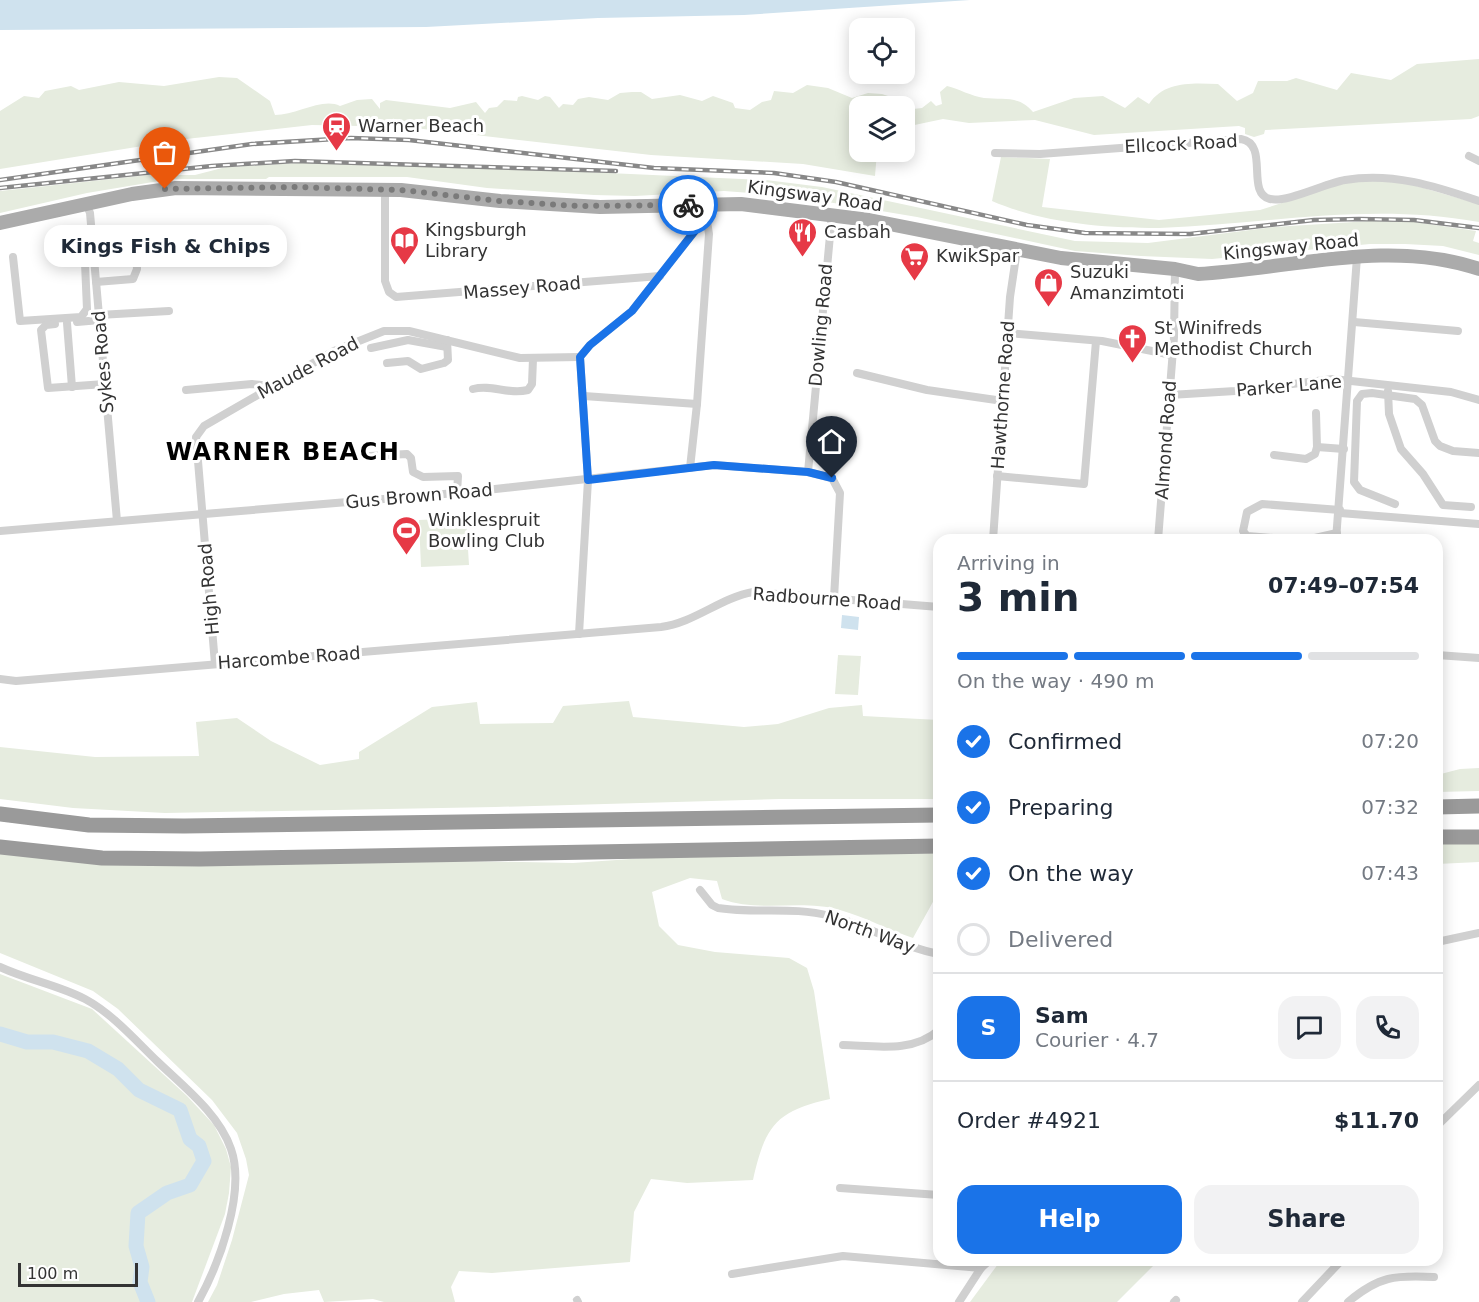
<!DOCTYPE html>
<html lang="en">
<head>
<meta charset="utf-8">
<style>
  :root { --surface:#fff; --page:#f2f2f3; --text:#1f2937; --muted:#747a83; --line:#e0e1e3; --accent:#1a73e8 }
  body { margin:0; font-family:"DejaVu Sans",sans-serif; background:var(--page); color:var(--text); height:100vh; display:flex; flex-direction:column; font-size:22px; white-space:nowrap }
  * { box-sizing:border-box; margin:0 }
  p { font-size:20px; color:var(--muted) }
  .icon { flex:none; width:33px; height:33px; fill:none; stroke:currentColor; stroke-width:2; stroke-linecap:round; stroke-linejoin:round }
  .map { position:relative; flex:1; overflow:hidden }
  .sheet { position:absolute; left:933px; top:534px; width:510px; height:732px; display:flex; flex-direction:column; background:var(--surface); border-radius:18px; box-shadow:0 3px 15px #0003 }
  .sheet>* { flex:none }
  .fabs { position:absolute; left:849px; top:18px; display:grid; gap:12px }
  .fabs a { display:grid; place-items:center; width:66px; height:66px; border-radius:12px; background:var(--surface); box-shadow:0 3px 15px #0003; font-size:30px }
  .scale { position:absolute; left:18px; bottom:15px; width:120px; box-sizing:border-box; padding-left:6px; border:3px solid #333; border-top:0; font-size:16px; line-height:21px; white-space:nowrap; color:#333; -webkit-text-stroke:4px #fff; paint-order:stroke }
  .pin { position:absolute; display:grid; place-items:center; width:51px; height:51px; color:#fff; margin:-62px -26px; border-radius:50% 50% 50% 0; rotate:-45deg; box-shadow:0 0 6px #0007 }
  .pin .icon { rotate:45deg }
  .courier { position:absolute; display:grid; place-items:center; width:60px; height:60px; margin:-30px; border:4px solid #1a73e8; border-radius:50%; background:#fff; color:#222; box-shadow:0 2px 8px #0007 }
  .bubble { position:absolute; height:42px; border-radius:18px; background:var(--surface); box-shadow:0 3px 15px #0003; font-size:20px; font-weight:800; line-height:42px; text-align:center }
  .headline em { font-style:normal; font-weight:800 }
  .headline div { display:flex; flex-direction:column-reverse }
  .headline { display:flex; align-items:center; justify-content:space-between; height:102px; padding:0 24px }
  h1 { font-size:39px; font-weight:800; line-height:45px }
  .bar { display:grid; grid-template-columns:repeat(4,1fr); gap:9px 6px; align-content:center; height:72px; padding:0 24px }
  .bar i { height:8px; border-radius:4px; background:var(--line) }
  .bar .active { background:var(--accent) }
  .bar p { grid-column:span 4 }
  .line { display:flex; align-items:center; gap:15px; padding:0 24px; border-top:2px solid var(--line) }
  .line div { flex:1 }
  .round { display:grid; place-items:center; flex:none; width:63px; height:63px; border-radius:18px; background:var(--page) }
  ol { padding:0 24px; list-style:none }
  li { display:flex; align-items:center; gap:18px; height:66px }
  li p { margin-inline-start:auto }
  li .icon { padding:6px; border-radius:50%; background:var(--accent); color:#fff; stroke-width:4 }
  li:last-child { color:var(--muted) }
  li i { width:33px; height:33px; border:3px solid var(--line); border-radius:50% }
  .cta { display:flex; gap:12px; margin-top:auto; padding:12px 24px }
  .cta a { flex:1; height:69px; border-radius:18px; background:var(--accent); color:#fff; font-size:24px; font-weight:800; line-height:69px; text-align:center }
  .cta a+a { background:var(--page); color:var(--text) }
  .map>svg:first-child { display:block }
</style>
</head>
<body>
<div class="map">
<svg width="1479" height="1302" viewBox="0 0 1479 1302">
  <rect width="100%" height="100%" fill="#fff"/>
  <g fill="#e6ecdf">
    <path d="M 1479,59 L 1479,116 L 1471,119 L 1265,130 L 1264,134 L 1254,137 L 1245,134 L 1245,128 L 1239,126 L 1094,135 L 1035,120 L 969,123 L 943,119 L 905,127 L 904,106 L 860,106 L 860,152 L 877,152 L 875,176 L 803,164 L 651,155 L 406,127 L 312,125 L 186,139 L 0,169 L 0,111 L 24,96 L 39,98 L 45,91 L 71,86 L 79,90 L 119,82 L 164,86 L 219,77 L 237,78 L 270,101 L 275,115 C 296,115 323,97 340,106 L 357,100 L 372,99 L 380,109 L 380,103 L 386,100 L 450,108 L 476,102 L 485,113 L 489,108 L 497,107 L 504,100 L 517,101 L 518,97 L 522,96 L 538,100 L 545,96 L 550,97 L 559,108 L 563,104 L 573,105 L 578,99 L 589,97 L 608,100 L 620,93 L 632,92 L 641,92 L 652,99 L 680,95 L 702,101 L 713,96 L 733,103 L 735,108 L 750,110 L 762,102 L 771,100 L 774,91 L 793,93 L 807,85 L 828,88 L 852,98 L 868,93 L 882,94 L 903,101 L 913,109 L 922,108 L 931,101 L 936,106 L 942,104 L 940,92 L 947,86 C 959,89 971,96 984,98 C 1003,100 1019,95 1033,112 L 1074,98 L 1103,96 L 1125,108 L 1138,97 L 1149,104 C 1164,81 1192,83 1218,84 L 1237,101 L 1253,93 L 1258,81 L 1287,81 L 1296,78 L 1337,90 L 1351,73 L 1391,80 L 1417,64 Z"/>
    <path d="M 1001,157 L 1050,159 L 1042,207 L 1159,220 L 1260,210 L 1344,183 L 1377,180 L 1406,183 L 1479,204 L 1479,222 C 1368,202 1269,224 1159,228 C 1103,228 1043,223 992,201 Z"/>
    <polygon points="301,163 406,164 766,180 822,187 1075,241 1148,243 1274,227 1370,221 1415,222 1476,231 1473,241 1479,243 1479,255 1443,246 1405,244 1370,244 1212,259 1141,256 1075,251 917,217 792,196 724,191 635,196 594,195 487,188 407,177 269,177 266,179 171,179 87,193 0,213 0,191 148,175 195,175 226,167"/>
    <polygon points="466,518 469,565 421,567 419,520"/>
    <polygon points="838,655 861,656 858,695 835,694"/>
    <polygon points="629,701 633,717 744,727 778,724 829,708 862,705 863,716 939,720 939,799 779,799 495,807 165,813 73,808 0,799 0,747 95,757 199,756 196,722 237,718 271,741 320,765 359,759 359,752 432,707 477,702 480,724 553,723 563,706"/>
    <polygon points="1479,768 1479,791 1437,792 1437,775 1460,769"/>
    <polygon points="1479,842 1479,862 1437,864 1437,843"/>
    <path d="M 0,853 L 573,863 L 660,857 L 939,853 L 939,891 L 913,938 C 889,930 865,917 840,910 C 802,899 759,913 722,899 L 717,881 L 690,878 L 652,892 L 659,926 L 678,945 L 715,952 L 789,958 L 807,968 L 814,991 L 830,1099 C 775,1111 765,1127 753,1180 L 687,1183 L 651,1179 L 634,1212 L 630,1262 L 492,1273 L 459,1271 L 451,1287 L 455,1302 L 384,1302 L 373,1299 L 324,1302 L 319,1290 L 284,1294 L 251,1302 L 208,1302 L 217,1285 L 232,1240 L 249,1175 L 246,1159 L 237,1133 L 212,1100 L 118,1009 L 93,991 L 0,953 Z"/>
    <polygon points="0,974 92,1009 187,1096 214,1125 226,1149 231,1167 229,1193 225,1214 192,1302 0,1302"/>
    <polygon points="1001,1260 1159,1260 1117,1302 970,1302"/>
  </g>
  <g fill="#cfe2ee">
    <polygon points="0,0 970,0 744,15 598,18 426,27 0,30"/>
    <polygon points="842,615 859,617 858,630 841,628"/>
  </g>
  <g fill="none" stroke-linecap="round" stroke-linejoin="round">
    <polyline stroke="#cfe2ee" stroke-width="15" points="0,1034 27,1042 53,1042 88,1051 118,1069 139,1090 180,1110 190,1139 199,1146 204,1161 190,1185 167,1193 138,1213 136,1246 142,1267 140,1282 148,1302"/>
    <g stroke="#d0d0d0" stroke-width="8">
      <path d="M 995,153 L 1040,154 L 1241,139 C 1270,144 1245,193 1270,199 C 1287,203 1326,183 1345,180 C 1392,172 1435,186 1479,201"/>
      <polyline points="1469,156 1479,161"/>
      <polyline points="385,190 385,281 389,292 396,297 660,276"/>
      <polyline points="86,203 90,213 117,521"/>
      <polyline points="13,257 20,321 81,317 87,309 84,240"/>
      <polyline points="96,282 133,279 137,269 136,249 157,246"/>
      <polyline points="99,315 169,311"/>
      <polyline points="77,322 100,320"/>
      <polyline points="1354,322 1458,331"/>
      <polyline points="67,323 72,387"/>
      <polyline points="55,324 46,325 41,330 48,388 105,384"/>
      <polyline points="1008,333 1102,341 1172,355"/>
      <polyline points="371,348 408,340 447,347"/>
      <polyline points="387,363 408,361 421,369 444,363 448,360 447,340"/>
      <polyline points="857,373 927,390 1003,401"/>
      <path d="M 473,389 C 492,384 508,395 528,390 L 532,384 L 533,359"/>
      <polyline points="186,390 252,384 272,386"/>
      <polyline points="1388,391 1389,414 1401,449 1423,474 1443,505 1471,507"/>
      <polyline points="1170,395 1235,391 1333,379 1451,392 1479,400"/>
      <polyline points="584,396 697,404"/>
      <polyline points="1317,447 1344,449"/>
      <polyline points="1274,455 1306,459 1315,454 1317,447 1316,413"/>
      <polyline points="370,456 407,454 411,458 413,472 423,477 458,476 457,493"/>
      <polyline points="690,468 697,404 709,234 706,215"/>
      <polyline points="808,472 832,214"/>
      <polyline points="997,476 1084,484 1096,341"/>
      <polyline points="1395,504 1360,490 1354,482 1357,401 1362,394 1372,393 1415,399 1422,405 1435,441 1440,446 1453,451 1479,453"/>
      <polyline points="1340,513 1479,524"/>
      <polyline points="0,531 468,492 714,465 808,472 832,478 840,493 834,598"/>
      <polyline points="993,540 1010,297 1017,250"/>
      <polyline points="1158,540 1174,337 1175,269"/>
      <polyline points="1158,540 1170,540"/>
      <polyline points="1300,540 1247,536 1243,531 1247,512 1262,504 1340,510"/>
      <polyline points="1306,540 1337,533"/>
      <polyline points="1336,540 1357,257"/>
      <polyline points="579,634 588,480 580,357 590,345 632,311 705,218"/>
      <polyline points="1437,655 1479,658"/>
      <polyline points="215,664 196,437 204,426 334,351 384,331 409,331 520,358 580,357"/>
      <path d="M 0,679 L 16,681 L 661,627 C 694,623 720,598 753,592 L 939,607"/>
      <path d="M 700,890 L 712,905 L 718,908 C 755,914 793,906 830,916 C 867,925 901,947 939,954"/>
      <polyline points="1437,942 1479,933"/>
      <path d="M 0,967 C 28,980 58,985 85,999 C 113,1014 136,1041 158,1062 C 184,1087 219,1114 231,1149 C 246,1192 219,1264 198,1302"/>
      <path d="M 843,1045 C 876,1046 913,1053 939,1030"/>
      <polyline points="1437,1126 1479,1085"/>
      <polyline points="840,1188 939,1195"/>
      <polyline points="732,1274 843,1256 981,1268"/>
      <polyline points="577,1300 578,1302"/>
      <polyline points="959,1302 981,1268 990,1260"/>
      <polyline points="1174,1302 1176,1300"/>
      <polyline points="1302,1302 1339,1263"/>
      <path d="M 1348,1302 C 1379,1276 1395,1275 1434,1277"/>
    </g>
    <path stroke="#ababab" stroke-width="14" d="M 0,223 L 132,194 L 176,188 L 401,190 L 500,201 L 600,207 L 741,204 L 869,220 L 1061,258 L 1175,269 L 1198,274 C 1290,269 1389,238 1479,269"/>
    <g stroke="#9a9a9a" stroke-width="15">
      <polyline points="1437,807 1479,806"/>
      <polyline points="0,814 89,825 184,826 939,815"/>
      <polyline points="1437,837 1479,837"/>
      <polyline points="0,847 102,858 200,859 939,846"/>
    </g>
    <defs>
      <g id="rail">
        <polyline points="0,180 252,144 351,138 409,140 654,168 774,173 836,182 1027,225 1085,233 1190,234 1314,220 1359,219 1414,220 1479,228"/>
        <polyline points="0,188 212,166 295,161 616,171"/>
      </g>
    </defs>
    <use href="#rail" stroke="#888" stroke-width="4.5"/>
    <use href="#rail" stroke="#fff" stroke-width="2" stroke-dasharray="7" stroke-linecap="butt"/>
  </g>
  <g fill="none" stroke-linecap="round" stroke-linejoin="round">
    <polyline stroke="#7a7a7a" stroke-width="6" stroke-dasharray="0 10.8" points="165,189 293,187 401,190 500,201 577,206 688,205"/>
    <polyline stroke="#1a73e8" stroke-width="8" points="688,205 705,204 705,218 632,311 590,345 580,357 588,480 714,465 808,472 832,478"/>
  </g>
  <defs>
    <symbol id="station-pin" viewBox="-11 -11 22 30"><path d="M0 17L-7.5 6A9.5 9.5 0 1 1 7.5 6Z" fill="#e63946" stroke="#fff"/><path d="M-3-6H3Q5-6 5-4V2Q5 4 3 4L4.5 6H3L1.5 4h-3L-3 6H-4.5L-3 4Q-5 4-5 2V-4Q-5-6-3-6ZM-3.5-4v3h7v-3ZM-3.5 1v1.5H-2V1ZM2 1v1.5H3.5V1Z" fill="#fff"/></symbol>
    <symbol id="restaurant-pin" viewBox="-11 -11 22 30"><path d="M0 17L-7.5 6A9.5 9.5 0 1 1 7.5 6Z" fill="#e63946" stroke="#fff"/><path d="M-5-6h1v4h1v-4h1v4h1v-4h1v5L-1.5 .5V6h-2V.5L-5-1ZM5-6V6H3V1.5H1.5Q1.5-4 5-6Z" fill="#fff"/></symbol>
    <symbol id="library-pin" viewBox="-11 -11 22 30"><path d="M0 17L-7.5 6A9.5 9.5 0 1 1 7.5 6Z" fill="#e63946" stroke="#fff"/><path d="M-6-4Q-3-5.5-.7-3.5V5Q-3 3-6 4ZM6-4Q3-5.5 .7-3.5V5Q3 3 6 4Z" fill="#fff"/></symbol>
    <symbol id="supermarket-pin" viewBox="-11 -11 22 30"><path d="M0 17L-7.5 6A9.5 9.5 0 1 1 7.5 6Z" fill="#e63946" stroke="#fff"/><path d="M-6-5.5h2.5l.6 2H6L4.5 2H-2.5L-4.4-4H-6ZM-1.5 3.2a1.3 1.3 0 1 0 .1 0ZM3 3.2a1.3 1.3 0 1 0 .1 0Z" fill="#fff"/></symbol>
    <symbol id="shop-pin" viewBox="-11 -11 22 30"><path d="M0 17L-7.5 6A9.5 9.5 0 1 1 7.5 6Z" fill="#e63946" stroke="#fff"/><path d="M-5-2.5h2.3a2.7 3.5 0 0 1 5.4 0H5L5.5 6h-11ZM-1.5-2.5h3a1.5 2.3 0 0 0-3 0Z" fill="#fff"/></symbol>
    <symbol id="church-pin" viewBox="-11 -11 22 30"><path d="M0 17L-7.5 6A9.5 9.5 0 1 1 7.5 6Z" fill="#e63946" stroke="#fff"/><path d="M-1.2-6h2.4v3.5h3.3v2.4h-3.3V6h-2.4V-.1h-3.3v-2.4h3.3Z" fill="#fff"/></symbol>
    <symbol id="stadium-pin" viewBox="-11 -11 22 30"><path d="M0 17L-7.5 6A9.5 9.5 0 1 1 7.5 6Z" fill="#e63946" stroke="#fff"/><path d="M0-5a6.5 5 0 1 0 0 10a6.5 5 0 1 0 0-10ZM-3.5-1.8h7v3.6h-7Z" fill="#fff"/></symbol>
  </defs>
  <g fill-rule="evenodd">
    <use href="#station-pin" x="320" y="110" width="33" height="45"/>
    <use href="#restaurant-pin" x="786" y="216" width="33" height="45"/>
    <use href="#library-pin" x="388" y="224" width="33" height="45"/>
    <use href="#supermarket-pin" x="898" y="240" width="33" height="45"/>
    <use href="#shop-pin" x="1032" y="266" width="33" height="45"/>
    <use href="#church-pin" x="1116" y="322" width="33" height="45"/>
    <use href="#stadium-pin" x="390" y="514" width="33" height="45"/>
  </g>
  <g text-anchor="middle" stroke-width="6" stroke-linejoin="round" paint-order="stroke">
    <g font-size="18" fill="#333" stroke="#fff" text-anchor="start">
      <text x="358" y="132">Warner Beach</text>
      <text x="425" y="236">Kingsburgh<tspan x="425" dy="21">Library</tspan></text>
      <text x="824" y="238">Casbah</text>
      <text x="936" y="262">KwikSpar</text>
      <text x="1070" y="278">Suzuki<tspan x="1070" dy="21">Amanzimtoti</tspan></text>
      <text x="1154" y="334">St Winifreds<tspan x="1154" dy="21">Methodist Church</tspan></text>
      <text x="428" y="526">Winklespruit<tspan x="428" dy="21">Bowling Club</tspan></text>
    </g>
    <g font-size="18" fill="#333" stroke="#fff">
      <text transform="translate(1181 144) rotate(-3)" y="6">Ellcock Road</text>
      <text transform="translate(815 196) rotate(8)" y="6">Kingsway Road</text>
      <text transform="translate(1291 247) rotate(-6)" y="6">Kingsway Road</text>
      <text transform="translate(522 288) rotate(-5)" y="6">Massey Road</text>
      <text transform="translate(821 325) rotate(-85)" y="6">Dowling Road</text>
      <text transform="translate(103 362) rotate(-95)" y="6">Sykes Road</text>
      <text transform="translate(308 368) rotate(-28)" y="6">Maude Road</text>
      <text transform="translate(1289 386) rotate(-5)" y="6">Parker Lane</text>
      <text transform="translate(1003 395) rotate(-86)" y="6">Hawthorne Road</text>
      <text transform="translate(1166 440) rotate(-86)" y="6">Almond Road</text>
      <text transform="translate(419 496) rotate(-5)" y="6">Gus Brown Road</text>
      <text transform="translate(209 589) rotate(-95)" y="6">High Road</text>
      <text transform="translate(827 599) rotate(4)" y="6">Radbourne Road</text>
      <text transform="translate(289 658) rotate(-4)" y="6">Harcombe Road</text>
      <text transform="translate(870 932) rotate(20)" y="6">North Way</text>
    </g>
    <g font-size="24" font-weight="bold" letter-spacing="1.5" fill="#000" stroke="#fff">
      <text x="283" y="460">WARNER BEACH</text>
    </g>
  </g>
</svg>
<div class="fabs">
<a><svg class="icon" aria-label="locate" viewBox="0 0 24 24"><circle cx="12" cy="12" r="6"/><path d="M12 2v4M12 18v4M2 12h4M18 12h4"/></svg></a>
<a><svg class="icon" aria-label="layers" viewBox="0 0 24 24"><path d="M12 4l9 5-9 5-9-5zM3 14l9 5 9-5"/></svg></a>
</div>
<div class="scale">100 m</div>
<div class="pin" style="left:165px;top:189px;background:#ea580c"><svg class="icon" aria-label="bag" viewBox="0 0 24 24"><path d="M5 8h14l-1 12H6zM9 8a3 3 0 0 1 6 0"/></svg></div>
<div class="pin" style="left:832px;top:478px;background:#1f2937"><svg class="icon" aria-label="home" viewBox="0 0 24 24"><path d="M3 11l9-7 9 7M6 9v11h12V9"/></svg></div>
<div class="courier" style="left:688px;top:205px"><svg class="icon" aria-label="bike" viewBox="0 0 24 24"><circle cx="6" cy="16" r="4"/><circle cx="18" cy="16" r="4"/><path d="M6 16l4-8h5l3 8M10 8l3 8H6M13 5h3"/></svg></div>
<div class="bubble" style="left:44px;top:225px;width:243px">Kings Fish &amp; Chips</div>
<section class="sheet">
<div class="headline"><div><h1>3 min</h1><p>Arriving in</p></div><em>07:49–07:54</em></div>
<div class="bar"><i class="active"></i><i class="active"></i><i class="active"></i><i></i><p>On the way · 490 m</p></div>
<ol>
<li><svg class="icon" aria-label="check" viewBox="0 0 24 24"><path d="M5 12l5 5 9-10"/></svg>Confirmed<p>07:20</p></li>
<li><svg class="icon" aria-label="check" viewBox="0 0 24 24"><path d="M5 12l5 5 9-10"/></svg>Preparing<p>07:32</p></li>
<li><svg class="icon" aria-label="check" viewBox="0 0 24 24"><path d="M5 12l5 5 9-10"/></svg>On the way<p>07:43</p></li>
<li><i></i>Delivered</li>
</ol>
<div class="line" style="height:108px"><b class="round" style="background:var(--accent);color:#fff">S</b><div><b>Sam</b><p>Courier · 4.7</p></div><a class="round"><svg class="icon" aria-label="chat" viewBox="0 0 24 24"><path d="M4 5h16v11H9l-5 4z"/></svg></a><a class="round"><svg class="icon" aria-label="phone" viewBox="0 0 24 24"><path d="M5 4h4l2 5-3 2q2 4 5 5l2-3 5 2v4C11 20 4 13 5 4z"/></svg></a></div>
<div class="line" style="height:78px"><div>Order #4921</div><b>$11.70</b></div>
<div class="cta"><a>Help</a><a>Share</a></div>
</section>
</div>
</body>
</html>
